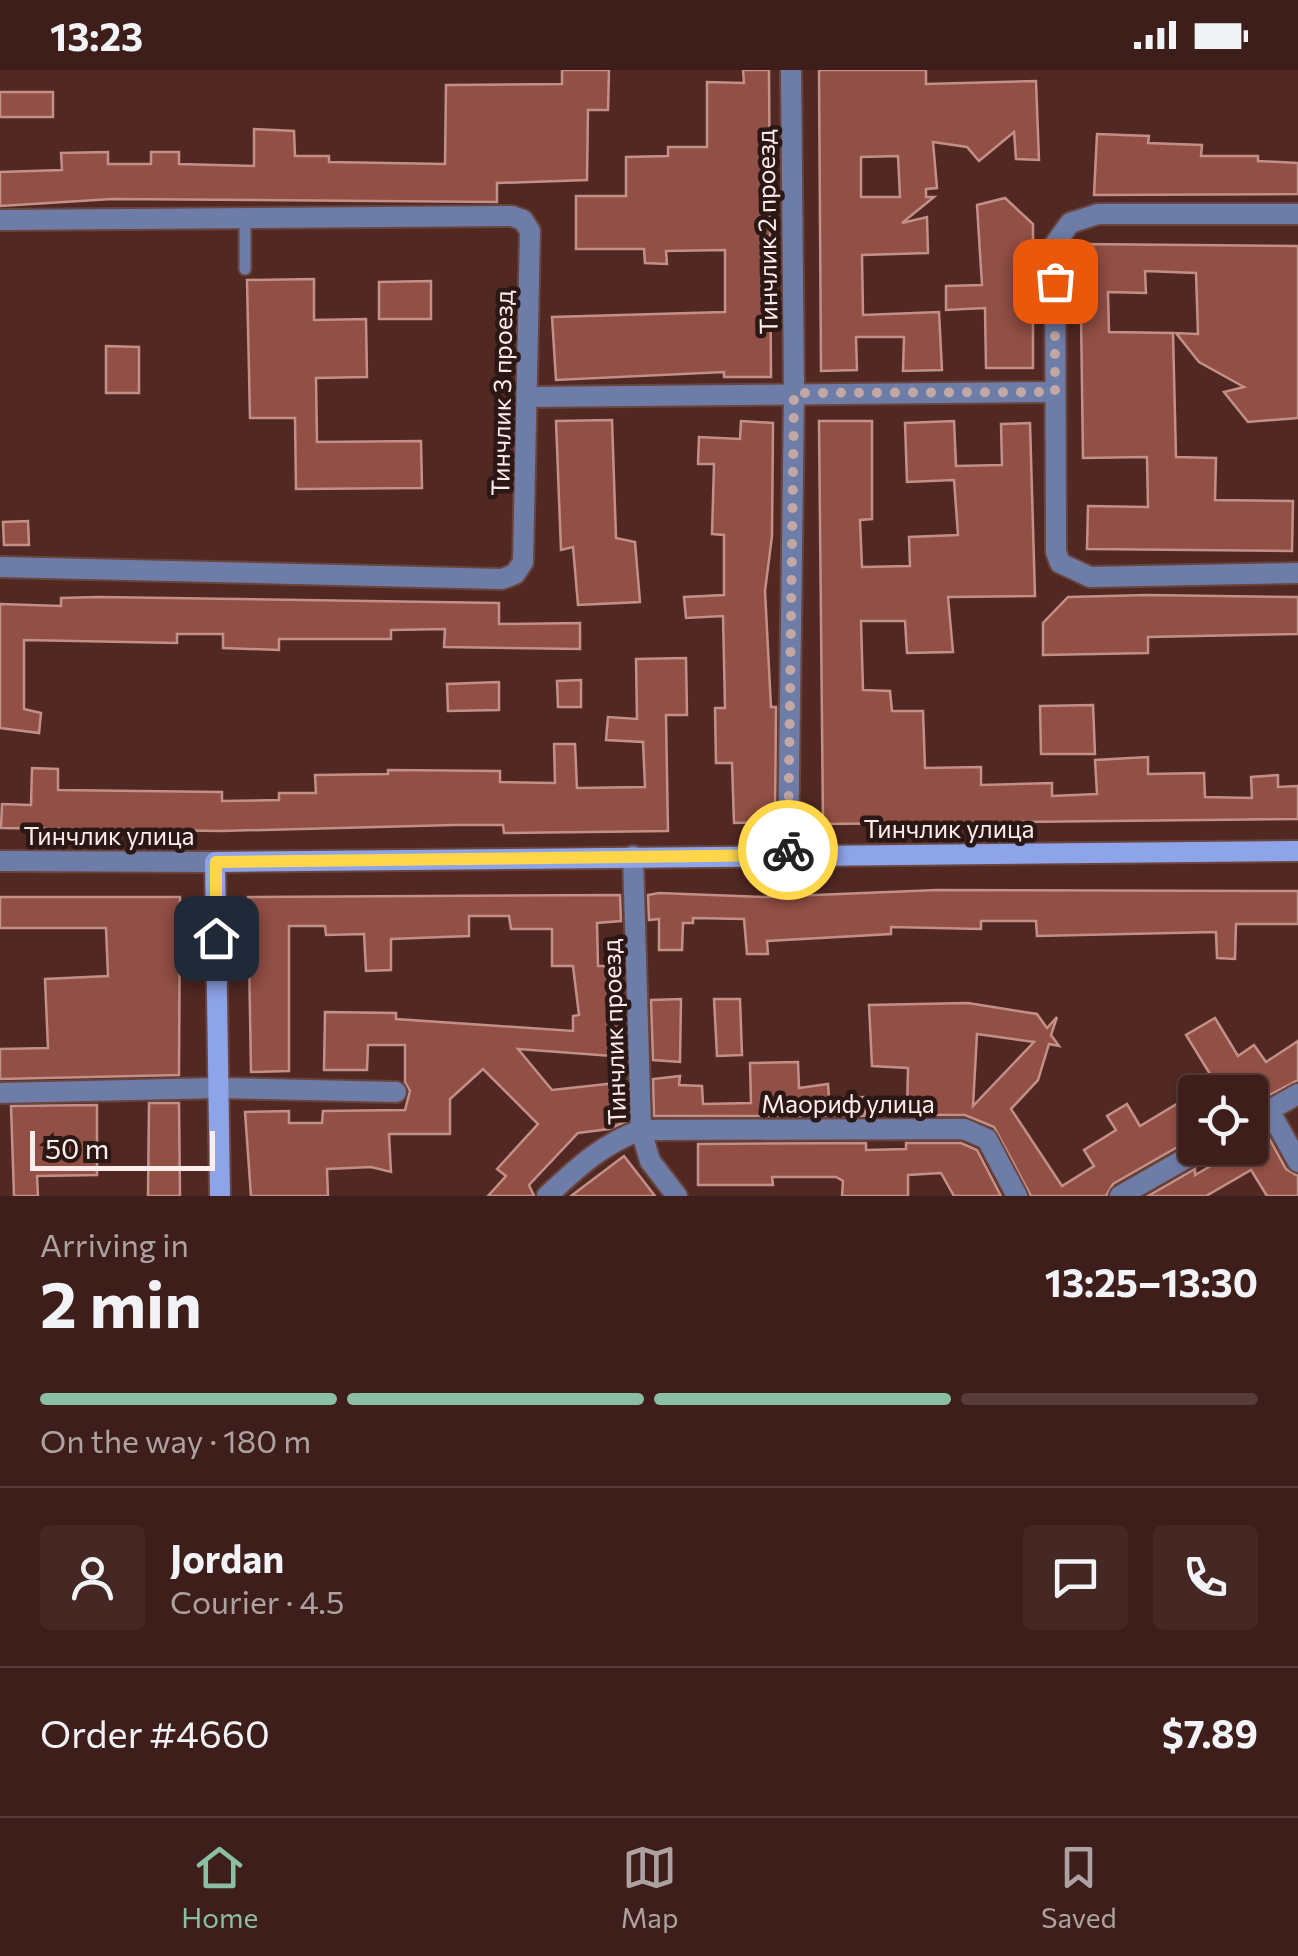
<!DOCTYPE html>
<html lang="en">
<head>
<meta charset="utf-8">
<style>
  :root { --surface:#3e1e1a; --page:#452723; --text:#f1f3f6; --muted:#ada2a2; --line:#573c39; --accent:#8abfa5 }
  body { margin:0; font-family:Commissioner,sans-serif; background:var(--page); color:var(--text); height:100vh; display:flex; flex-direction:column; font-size:38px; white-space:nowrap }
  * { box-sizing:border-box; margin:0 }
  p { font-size:32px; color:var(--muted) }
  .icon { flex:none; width:55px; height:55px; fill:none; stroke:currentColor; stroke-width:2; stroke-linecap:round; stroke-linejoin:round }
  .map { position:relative; height:1126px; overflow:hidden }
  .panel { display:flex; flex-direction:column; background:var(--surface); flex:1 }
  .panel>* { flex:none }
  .buttons { position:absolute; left:1178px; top:1005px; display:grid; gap:20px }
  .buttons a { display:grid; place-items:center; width:90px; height:90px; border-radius:10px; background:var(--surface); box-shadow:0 2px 8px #0004,0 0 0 2px var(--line); font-size:50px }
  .scale { position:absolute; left:30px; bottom:25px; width:185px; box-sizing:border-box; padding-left:10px; border:5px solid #feedea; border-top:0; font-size:28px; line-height:35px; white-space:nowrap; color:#feedea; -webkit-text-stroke:8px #2b1815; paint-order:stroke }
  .pin { position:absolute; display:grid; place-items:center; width:85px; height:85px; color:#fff; margin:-42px; border-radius:20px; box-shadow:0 5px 15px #0006 }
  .courier { position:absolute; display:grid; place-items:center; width:100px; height:100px; margin:-50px; border:8px solid #ffd54a; border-radius:50%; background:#fff; color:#222; box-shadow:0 2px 12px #0007 }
  .headline em { font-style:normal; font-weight:700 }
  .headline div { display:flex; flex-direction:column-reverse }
  .headline { display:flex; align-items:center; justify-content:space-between; height:170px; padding:0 40px }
  h1 { font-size:65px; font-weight:700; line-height:75px }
  .bar { display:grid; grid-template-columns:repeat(4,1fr); gap:15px 10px; align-content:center; height:120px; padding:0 40px }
  .bar i { height:12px; border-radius:8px; background:var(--line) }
  .bar .selected { background:var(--accent) }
  .bar p { grid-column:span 4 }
  .line { display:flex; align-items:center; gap:25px; padding:0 40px; border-top:2px solid var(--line) }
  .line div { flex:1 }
  .round { display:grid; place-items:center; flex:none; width:105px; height:105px; border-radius:10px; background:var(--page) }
  .status { display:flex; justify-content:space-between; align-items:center; height:70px; padding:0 50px; background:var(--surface); direction:ltr }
  .status svg { height:28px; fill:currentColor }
  .dock { display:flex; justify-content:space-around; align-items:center; height:140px; border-top:2px solid var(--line); background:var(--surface); font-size:28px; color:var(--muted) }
  .dock a { display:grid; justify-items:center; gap:5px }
  .dock .selected { color:var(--accent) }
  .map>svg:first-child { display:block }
</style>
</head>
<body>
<div class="status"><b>13:23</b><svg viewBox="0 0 49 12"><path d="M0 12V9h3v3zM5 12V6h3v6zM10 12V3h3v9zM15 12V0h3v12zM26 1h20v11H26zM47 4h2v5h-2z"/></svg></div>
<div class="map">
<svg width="1298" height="1126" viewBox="0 0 1298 1126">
  <rect width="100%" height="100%" fill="#522822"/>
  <g fill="#924f45" stroke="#c39087" stroke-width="2.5" fill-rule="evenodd">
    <polygon points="562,0 609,0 608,40 588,40 587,110 497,113 497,132 112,129 0,136 0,102 62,100 61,83 108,82 108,94 151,94 151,82 179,82 179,94 254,96 254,59 294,61 295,86 329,86 329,92 445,94 446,15 562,14"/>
    <polygon points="743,0 769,0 771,307 724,307 724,302 556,310 552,247 725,242 725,180 666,181 667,194 645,193 644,179 576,179 576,126 626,126 626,87 668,86 668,77 707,77 707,12 744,13"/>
    <path d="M 819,0 L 926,0 L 926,14 L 1036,11 L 1039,90 L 1016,89 L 1014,62 L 979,91 L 967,77 L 933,72 L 937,118 L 926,119 L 926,127 L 934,127 L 902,153 L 927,147 L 928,183 L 862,185 L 863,245 L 939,242 L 942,300 L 903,301 L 904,267 L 856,267 L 857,300 L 821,301 ZM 898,86 L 900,127 L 861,127 L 861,87 Z"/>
    <rect x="0" y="22" width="53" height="25"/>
    <polygon points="1097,64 1149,66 1148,73 1202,75 1201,86 1258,86 1258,91 1298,93 1298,124 1094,125"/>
    <polygon points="1005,128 1033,154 1033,298 986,298 985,238 946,240 946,216 982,215 977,135"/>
    <polygon points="1080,174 1298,176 1298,348 1248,352 1224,322 1244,317 1199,292 1176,263 1198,264 1196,203 1145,201 1146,223 1108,222 1109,262 1173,263 1176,387 1216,388 1215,430 1293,431 1292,481 1087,479 1088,436 1148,437 1147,387 1083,388"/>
    <polygon points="314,209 314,250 366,249 367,307 316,308 317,372 421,371 422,418 296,419 295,348 250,348 247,210"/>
    <polygon points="431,211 431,249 379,249 379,212"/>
    <polygon points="106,276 139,277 139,323 106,323"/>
    <polygon points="612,350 616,468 635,472 640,532 578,535 573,477 561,480 556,351"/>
    <polygon points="741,351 773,353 772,466 765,521 771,637 776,637 775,752 734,753 732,693 716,693 715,638 725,638 723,546 686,548 684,527 724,525 724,465 712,464 714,394 698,394 699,367 740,369"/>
    <polygon points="819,351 872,351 872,449 860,450 862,497 910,496 909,467 958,465 954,410 907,412 905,353 954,351 956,396 1002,395 1001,354 1030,353 1035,526 948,527 953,582 907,583 905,551 861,551 863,620 890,621 892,641 923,641 925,698 981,697 981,715 1052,713 1052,726 1097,724 1095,690 1148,687 1148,704 1204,703 1205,727 1252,728 1251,707 1278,705 1278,717 1298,716 1298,749 823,754"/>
    <polygon points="28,451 29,475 4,475 3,452"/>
    <polygon points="1147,525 1298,527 1298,564 1148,567 1148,583 1043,585 1043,553 1068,527"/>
    <polygon points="98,527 499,533 499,554 580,553 580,579 444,577 445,559 391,560 391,569 279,569 279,580 223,578 223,564 177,564 177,573 24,570 24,639 41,643 39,663 0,658 0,534 61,536 61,528"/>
    <polygon points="686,588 687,645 666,645 668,761 504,763 503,755 454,755 221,761 1,758 2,734 31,735 32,698 58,699 58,720 222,722 222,731 279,730 279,723 316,723 315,705 388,704 388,700 500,701 500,712 555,713 554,674 575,674 577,718 645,717 643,672 606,670 608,647 637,649 636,589"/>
    <polygon points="581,610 581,637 558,637 557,611"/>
    <polygon points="499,612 499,640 448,641 447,614"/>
    <polygon points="1093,635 1095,684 1041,684 1040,636"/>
    <polygon points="937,820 1298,821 1298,854 1236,854 1235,889 1217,888 1216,862 1037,866 1036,851 981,851 981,859 891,857 891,864 767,871 768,884 747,884 744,849 693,848 693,853 683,853 682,880 659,880 659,849 649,850 648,825 659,823 766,827"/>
    <polygon points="620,825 621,851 597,853 598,896 622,896 625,987 518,979 552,1020 626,1012 627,1051 609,1059 578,1063 529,1115 534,1126 488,1126 506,1106 497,1099 538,1054 483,999 450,1029 450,1064 389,1064 391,1102 371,1097 327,1099 328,1126 251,1126 245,1042 289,1041 289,1053 322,1053 323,1041 405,1040 410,1021 405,1012 405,975 368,975 367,1000 324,1000 325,942 396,943 396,949 573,961 573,946 579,945 573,896 552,896 552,859 511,859 509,846 469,846 469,866 391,869 391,900 366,901 364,864 326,865 325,856 289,856 289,1001 251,1002 248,827"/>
    <polygon points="0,827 180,827 179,1005 0,1009 0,979 48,978 45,909 108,906 106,858 0,858"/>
    <polygon points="681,929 680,992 653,990 651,930"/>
    <polygon points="714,929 740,929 742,985 717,986"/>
    <path d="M 968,933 L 1037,944 L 1047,958 L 1057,947 L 1051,965 L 1059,976 L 1049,974 L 1038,1010 L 1011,1039 L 1062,1116 L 1094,1096 L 1084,1080 L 1116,1060 L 1107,1046 L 1127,1034 L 1140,1056 L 1195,1023 L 1195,1067 L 1113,1114 L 1106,1126 L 1031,1126 L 994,1057 L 965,1045 L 907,1045 L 908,998 L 872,996 L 869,935 ZM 977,964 L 1034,972 L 973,1036 Z"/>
    <polygon points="1215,948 1238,986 1254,975 1266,992 1298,971 1298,1010 1250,1035 1250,1022 1221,1022 1186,965"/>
    <polygon points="798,992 799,1018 828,1014 829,1028 864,1027 865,1046 654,1046 653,1009 680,1006 679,1015 702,1016 703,1034 751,1033 750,993"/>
    <polygon points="149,1033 179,1033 180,1126 148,1126"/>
    <polygon points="97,1035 97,1105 37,1106 38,1126 14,1126 11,1036"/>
    <polygon points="1264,1059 1286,1099 1298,1106 1298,1126 1267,1126 1251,1100 1206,1126 1148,1126 1195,1099 1195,1105 1242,1078 1250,1078 1250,1065"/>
    <polygon points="866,1073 866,1080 906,1079 906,1073 961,1073 977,1080 1001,1126 954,1126 941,1103 908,1105 908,1126 842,1126 843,1111 836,1107 772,1107 773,1115 698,1115 698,1074"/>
    <polygon points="624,1086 655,1126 571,1126"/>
  </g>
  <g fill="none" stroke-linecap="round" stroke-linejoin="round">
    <defs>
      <polyline id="lane" points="245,199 245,148"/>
      <g id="street">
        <polyline points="1298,144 1098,144 1070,153 1055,174 1056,482 1060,493 1090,507 1298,503"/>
        <polyline points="0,150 512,146 523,150 530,161 523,492 515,504 502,509 0,497"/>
        <polyline points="527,327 1055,322"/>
        <polyline points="788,785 794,323 791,0"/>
        <polyline points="633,786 641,1060 650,1091 677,1126"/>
        <polyline points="0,791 215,792"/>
        <polyline points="0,1023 218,1018 396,1022"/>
        <polyline points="1269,1040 1298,1092"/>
        <polyline points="1250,1051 1298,1024"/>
        <path d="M 547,1126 C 577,1098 602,1074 641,1060 L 964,1059 L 987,1069 L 1017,1126"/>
        <polyline points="1120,1126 1204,1078"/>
      </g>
      <polyline id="secondary" points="220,1126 215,792 1298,781"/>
    </defs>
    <use href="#lane" stroke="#6a443e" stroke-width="15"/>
    <use href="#street" stroke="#6a443e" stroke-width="24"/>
    <use href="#secondary" stroke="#6a443e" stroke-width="24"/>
    <use href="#lane" stroke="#6e7da8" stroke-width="11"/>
    <use href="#street" stroke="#6e7da8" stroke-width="20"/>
    <use href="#secondary" stroke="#8da4e9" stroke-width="20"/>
  </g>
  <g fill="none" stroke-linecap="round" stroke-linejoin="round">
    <polyline stroke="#c2a8a4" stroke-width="10" stroke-dasharray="0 18" points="788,780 794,323 1055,322 1055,211"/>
    <polyline stroke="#ffd54a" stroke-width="12" points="216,868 216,792 788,785 788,780"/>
  </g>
  <g text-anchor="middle" stroke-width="9" stroke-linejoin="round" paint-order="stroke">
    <g font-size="25" fill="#feedea" stroke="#2b1815">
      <text transform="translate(767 162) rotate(-91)" y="9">Тинчлик 2 проезд</text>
      <text transform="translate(502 323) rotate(-89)" y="9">Тинчлик 3 проезд</text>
      <text x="949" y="768">Тинчлик улица</text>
      <text x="109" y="775">Тинчлик улица</text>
      <text transform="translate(614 962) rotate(-92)" y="9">Тинчлик проезд</text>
      <text x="848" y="1043">Маориф улица</text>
    </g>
  </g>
</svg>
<div class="buttons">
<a><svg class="icon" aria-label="locate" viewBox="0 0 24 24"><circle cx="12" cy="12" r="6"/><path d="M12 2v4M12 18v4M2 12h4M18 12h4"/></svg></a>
</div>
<div class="scale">50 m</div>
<div class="pin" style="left:1055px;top:211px;background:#ea580c"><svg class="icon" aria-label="bag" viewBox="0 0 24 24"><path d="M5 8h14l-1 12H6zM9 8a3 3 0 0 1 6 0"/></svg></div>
<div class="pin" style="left:216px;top:868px;background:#1f2937"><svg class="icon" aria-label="home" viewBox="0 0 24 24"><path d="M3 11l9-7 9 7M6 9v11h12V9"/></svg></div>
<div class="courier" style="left:788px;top:780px"><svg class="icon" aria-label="bike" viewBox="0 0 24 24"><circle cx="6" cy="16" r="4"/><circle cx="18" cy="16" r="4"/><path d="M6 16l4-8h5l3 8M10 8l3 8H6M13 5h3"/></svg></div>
</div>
<section class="panel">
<div class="headline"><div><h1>2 min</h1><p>Arriving in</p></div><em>13:25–13:30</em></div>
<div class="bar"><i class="selected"></i><i class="selected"></i><i class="selected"></i><i></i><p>On the way · 180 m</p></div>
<div class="line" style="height:180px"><a class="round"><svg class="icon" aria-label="person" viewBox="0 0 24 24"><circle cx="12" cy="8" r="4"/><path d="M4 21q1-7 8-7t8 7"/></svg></a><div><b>Jordan</b><p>Courier · 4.5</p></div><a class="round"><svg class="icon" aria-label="chat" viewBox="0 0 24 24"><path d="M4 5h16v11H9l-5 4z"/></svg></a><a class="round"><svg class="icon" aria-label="phone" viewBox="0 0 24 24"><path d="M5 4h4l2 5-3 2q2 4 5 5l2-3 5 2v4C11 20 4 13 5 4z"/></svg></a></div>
<div class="line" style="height:130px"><div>Order #4660</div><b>$7.89</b></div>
</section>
<nav class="dock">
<a class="selected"><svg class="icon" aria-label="home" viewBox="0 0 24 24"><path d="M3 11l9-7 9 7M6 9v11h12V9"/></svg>Home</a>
<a><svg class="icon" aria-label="map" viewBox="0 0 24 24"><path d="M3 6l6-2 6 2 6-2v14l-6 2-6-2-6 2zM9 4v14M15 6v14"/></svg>Map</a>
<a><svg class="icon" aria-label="saved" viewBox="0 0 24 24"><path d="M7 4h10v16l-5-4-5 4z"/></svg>Saved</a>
</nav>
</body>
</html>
